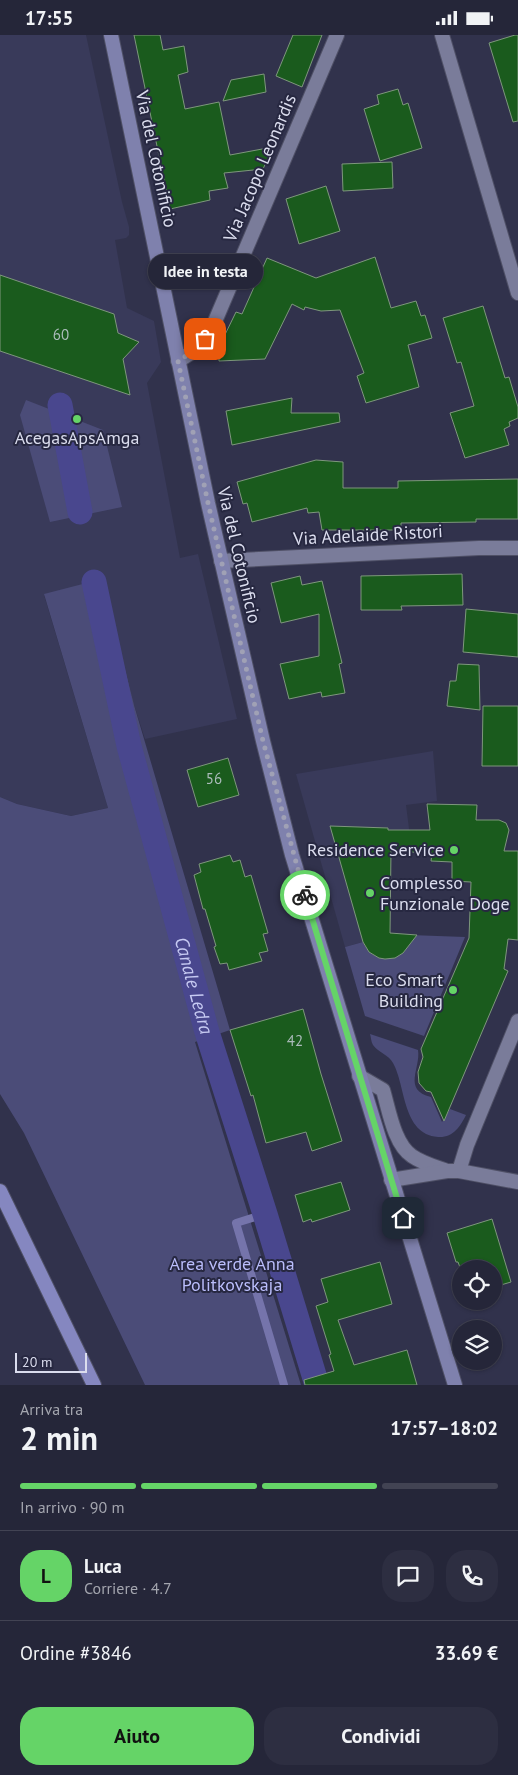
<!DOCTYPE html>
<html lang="it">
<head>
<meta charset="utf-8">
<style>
  :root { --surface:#252639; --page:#2d2e41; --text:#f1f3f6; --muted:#a3a5ae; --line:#424353; --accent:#65d467 }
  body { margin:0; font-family:"PT Sans",sans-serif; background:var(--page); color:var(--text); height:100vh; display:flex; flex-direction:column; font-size:19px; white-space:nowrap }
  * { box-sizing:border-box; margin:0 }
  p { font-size:16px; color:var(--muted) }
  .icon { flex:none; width:28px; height:28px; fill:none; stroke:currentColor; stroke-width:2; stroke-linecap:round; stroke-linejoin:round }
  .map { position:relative; height:1350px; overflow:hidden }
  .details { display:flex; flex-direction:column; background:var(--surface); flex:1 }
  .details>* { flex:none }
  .tools { position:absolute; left:452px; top:1225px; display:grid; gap:10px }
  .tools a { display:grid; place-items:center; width:50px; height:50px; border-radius:50%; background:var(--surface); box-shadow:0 1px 4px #0004,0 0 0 1px var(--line); font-size:25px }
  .scale { position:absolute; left:15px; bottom:12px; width:72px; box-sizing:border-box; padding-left:5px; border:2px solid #dbddee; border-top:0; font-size:14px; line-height:18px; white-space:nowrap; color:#dbddee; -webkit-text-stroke:4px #272841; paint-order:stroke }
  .pin { position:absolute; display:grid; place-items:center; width:42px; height:42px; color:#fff; margin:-21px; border-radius:10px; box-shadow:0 2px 8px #0006 }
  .courier { position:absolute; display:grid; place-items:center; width:50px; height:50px; margin:-25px; border:4px solid #65d467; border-radius:50%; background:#fff; color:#222; box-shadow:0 1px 6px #0007 }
  .bubble { position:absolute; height:35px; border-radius:18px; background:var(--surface); box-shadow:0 1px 4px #0004,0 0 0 1px var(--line); font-size:16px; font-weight:600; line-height:35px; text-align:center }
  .summary em { font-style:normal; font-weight:600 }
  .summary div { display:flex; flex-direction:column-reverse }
  .summary { display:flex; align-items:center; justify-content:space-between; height:85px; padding:0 20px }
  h1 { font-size:32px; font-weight:600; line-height:38px }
  .bar { display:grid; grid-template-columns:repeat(4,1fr); gap:8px 5px; align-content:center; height:60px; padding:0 20px }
  .bar i { height:6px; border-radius:4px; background:var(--line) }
  .bar .current { background:var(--accent) }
  .bar p { grid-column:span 4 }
  .line { display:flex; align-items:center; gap:12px; padding:0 20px; border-top:1px solid var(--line) }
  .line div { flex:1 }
  .round { display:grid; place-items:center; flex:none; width:52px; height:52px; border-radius:20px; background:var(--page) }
  .action { display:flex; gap:10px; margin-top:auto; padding:10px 20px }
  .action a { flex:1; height:58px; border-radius:20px; background:var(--accent); color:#111; font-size:20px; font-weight:600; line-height:58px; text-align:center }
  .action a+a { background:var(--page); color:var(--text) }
  .status { display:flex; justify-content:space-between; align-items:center; height:35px; padding:0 25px; background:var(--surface); direction:ltr }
  .status svg { height:14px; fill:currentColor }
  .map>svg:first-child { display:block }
</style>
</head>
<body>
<div class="status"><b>17:55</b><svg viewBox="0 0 49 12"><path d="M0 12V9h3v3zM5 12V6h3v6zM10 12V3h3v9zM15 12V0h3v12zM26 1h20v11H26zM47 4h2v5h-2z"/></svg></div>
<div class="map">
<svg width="518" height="1350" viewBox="0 0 518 1350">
  <rect width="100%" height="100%" fill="#31324c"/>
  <g fill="#393a5a">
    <polygon points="0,0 86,0 122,167 129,192 129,200 126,203 115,205 127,273 154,286 161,327 147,348 180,523 198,519 237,684 145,704 134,670 44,560 108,773 71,781 17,769 0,762"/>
    <polygon points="433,716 437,766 406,770 412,817 391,817 390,898 410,904 408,912 403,918 395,923 384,924 369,917 363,907 345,912 296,739"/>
  </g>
  <g fill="#4b4c78">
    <polygon points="26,365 103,395 122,472 50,487 20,380"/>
    <polygon points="102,544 134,670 230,995 195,1007 301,1350 145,1350 24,1098 0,1059 0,762 17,769 71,781 108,773 44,559"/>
    <path d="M 410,900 L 465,902 L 424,1001 L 365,981 L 345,912 L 363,907 C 373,932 410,928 410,900 Z"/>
    <path d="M 370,999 L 418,1015 C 421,1033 402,1055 431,1062 L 442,1087 L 450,1074 L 466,1080 C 460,1092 453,1103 438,1102 C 402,1099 406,1051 393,1028 C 389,1020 378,1017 373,1010 C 371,1007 371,1002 370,999 Z"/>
  </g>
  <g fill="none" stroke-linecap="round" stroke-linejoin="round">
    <polyline stroke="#7574ab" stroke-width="8" points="265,1179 236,1188 284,1350"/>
    <g stroke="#49478e" stroke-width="25">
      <polyline points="60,370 80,477"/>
      <path id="s1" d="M 94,547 L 129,711 L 207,997 L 265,1179 L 317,1350"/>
    </g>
  </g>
  <g fill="#1a5b1d" stroke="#7e977d">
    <polygon points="134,0 160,0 163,15 184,11 188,37 178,40 185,74 219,67 230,120 273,112 263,134 224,138 228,153 209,156 210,165 170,174"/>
    <polygon points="293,0 322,0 302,52 276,41"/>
    <polygon points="515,0 518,0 518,86 513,87 489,8"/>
    <polygon points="264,39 266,57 223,66 231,45"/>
    <polygon points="398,54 403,70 408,68 422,113 380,126 364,74 379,69 377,60"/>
    <polygon points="392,127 393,153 343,156 342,129"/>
    <polygon points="326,151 340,196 299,209 286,164"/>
    <polygon points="375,222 391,273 416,266 421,281 425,280 432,303 408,310 419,352 366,368 357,341 364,338 340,275 321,276 305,272 304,275 292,269 265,324 219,326 219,312 236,277 242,279 267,223 316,243"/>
    <polygon points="0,240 114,279 118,298 139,307 123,324 130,360 0,316"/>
    <polygon points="483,271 505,343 509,342 518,372 518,383 509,387 510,391 504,394 509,410 465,423 450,378 474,371 461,327 457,328 443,283"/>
    <polygon points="292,363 291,378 339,378 340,387 232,410 226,376"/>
    <polygon points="316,425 343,427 343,453 398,453 398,446 518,444 518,484 476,484 476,487 401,488 401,495 322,495 319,477 308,478 307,473 252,487 247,468 243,469 237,447"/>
    <polygon points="462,539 463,570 401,571 402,575 361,575 361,541"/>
    <polygon points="300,541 302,550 322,546 342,628 339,629 345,658 322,662 321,657 289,664 280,629 319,621 319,579 281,588 271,548"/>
    <polygon points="466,574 518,579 518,622 463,617"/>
    <polygon points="458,629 479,630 480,675 447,671 450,646 456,646"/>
    <polygon points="483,671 518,671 518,731 482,731"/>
    <polygon points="228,723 239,760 198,772 187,735"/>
    <polygon points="427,769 477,770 476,785 499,785 506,788 509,795 504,816 518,816 518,905 508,904 504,934 508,936 444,1086 431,1057 426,1056 419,1048 418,1037 423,1022 421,1014 469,903 471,847 452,846 452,827 431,826 432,818 391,816 390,898 417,900 403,918 395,923 385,924 379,923 369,917 363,907 330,791 388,793 388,795 430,795"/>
    <polygon points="230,820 233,827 240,825 245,842 251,840 268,898 263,899 268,916 259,918 262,926 229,935 227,928 220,929 214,912 216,911 205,874 203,874 194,840 201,837 199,829"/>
    <polygon points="303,974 321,1039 342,1106 312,1116 306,1097 266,1108 253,1060 251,1061 230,995"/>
    <polygon points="341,1147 350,1175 312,1187 311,1184 303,1187 295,1160"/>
    <polygon points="492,1184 511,1247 494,1252 494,1234 461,1235 458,1227 456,1227 447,1198"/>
    <polygon points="380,1227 392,1269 338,1285 354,1330 407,1315 417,1350 305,1350 304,1345 334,1336 329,1320 331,1319 316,1271 328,1267 321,1244"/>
  </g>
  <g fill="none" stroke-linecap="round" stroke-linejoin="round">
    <defs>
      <g id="minor">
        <polyline points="442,0 518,258"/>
        <polyline points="178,326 197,314 213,291 337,0"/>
        <polyline points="221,526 479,513 518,513"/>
        <path d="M 359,1041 L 383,1055 C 389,1075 394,1109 412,1121 C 422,1128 436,1132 447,1136"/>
        <polyline points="459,1136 467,1110 518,986"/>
        <polyline points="391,1145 447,1136 459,1136 518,1147"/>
      </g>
      <polyline id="secondary" points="111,0 208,468 263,706 292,820 455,1350"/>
      <polyline id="primary" points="0,1156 94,1350"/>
    </defs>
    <use href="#minor" stroke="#4f5066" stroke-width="16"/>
    <use href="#secondary" stroke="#4f5066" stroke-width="16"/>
    <use href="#primary" stroke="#4f5066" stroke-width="16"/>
    <use href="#minor" stroke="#7a7c9a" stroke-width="14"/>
    <use href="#secondary" stroke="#7f81ad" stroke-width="14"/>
    <use href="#primary" stroke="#8587c0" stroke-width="14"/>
  </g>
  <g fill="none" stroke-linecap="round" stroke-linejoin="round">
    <polyline stroke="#a0a1b5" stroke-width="5" stroke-dasharray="0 9" points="205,304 197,314 178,326 208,468 263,706 305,860"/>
    <polyline stroke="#65d467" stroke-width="6" points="305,860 403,1183"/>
  </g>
  <g fill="#65d467" stroke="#272841" stroke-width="2">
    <circle cx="77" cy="384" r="5"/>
    <circle cx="454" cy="815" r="5"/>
    <circle cx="370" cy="858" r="5"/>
    <circle cx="453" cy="955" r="5"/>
  </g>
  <g text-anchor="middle" stroke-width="4" stroke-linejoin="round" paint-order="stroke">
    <g font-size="15" fill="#abbcba">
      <text x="61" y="305">60</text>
      <text x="214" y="749">56</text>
      <text x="295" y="1011">42</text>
    </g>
    <g font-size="18" fill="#dbddee" stroke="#272841">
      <text transform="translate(156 124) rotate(78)" y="6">Via del Cotonificio</text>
      <text transform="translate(260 133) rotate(-67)" y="6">Via Jacopo Leonardis</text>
      <text transform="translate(368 500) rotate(-3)" y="6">Via Adelaide Ristori</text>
      <text transform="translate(239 520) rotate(77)" y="6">Via del Cotonificio</text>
    </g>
    <g font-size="18" fill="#dbddee" stroke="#272841" text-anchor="end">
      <text x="77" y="409" text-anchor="middle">AcegasApsAmga</text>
      <text x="444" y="821">Residence Service</text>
      <text x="380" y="854" text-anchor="start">Complesso<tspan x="380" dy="21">Funzionale Doge</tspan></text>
      <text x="443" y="951">Eco Smart<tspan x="443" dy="21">Building</tspan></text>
    </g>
    <g font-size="18" fill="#babdfb" stroke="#272841">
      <text x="232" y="1235">Area verde Anna<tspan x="232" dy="21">Politkovskaja</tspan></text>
    </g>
    <g font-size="19" font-style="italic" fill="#c6c9f2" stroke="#272841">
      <text dy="7" stroke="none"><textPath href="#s1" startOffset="416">Canale Ledra</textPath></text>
    </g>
  </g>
</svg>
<div class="tools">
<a><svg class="icon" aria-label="locate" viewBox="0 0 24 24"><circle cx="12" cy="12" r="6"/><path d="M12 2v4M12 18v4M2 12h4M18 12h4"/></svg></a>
<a><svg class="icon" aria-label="layers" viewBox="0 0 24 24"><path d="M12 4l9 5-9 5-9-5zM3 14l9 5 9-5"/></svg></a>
</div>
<div class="scale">20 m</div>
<div class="pin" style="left:205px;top:304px;background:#ea580c"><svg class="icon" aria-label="bag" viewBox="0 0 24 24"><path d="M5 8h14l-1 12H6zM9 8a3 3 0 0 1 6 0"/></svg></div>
<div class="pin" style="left:403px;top:1183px;background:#1f2937"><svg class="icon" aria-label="home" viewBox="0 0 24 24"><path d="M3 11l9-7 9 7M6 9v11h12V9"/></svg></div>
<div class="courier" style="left:305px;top:860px"><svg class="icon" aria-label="bike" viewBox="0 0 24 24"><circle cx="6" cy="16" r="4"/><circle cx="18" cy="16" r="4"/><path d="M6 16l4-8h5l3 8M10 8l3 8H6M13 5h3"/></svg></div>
<div class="bubble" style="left:148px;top:219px;width:115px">Idee in testa</div>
</div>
<section class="details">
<div class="summary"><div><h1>2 min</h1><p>Arriva tra</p></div><em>17:57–18:02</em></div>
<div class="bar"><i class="current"></i><i class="current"></i><i class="current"></i><i></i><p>In arrivo · 90 m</p></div>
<div class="line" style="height:90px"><b class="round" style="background:var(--accent);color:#111">L</b><div><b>Luca</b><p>Corriere · 4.7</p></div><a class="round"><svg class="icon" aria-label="chat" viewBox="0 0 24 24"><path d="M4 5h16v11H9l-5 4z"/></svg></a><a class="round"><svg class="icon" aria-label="phone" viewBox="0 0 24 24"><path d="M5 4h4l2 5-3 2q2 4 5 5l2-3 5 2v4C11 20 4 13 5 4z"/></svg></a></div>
<div class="line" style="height:65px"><div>Ordine #3846</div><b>33.69 €</b></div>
<div class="action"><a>Aiuto</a><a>Condividi</a></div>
</section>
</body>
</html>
